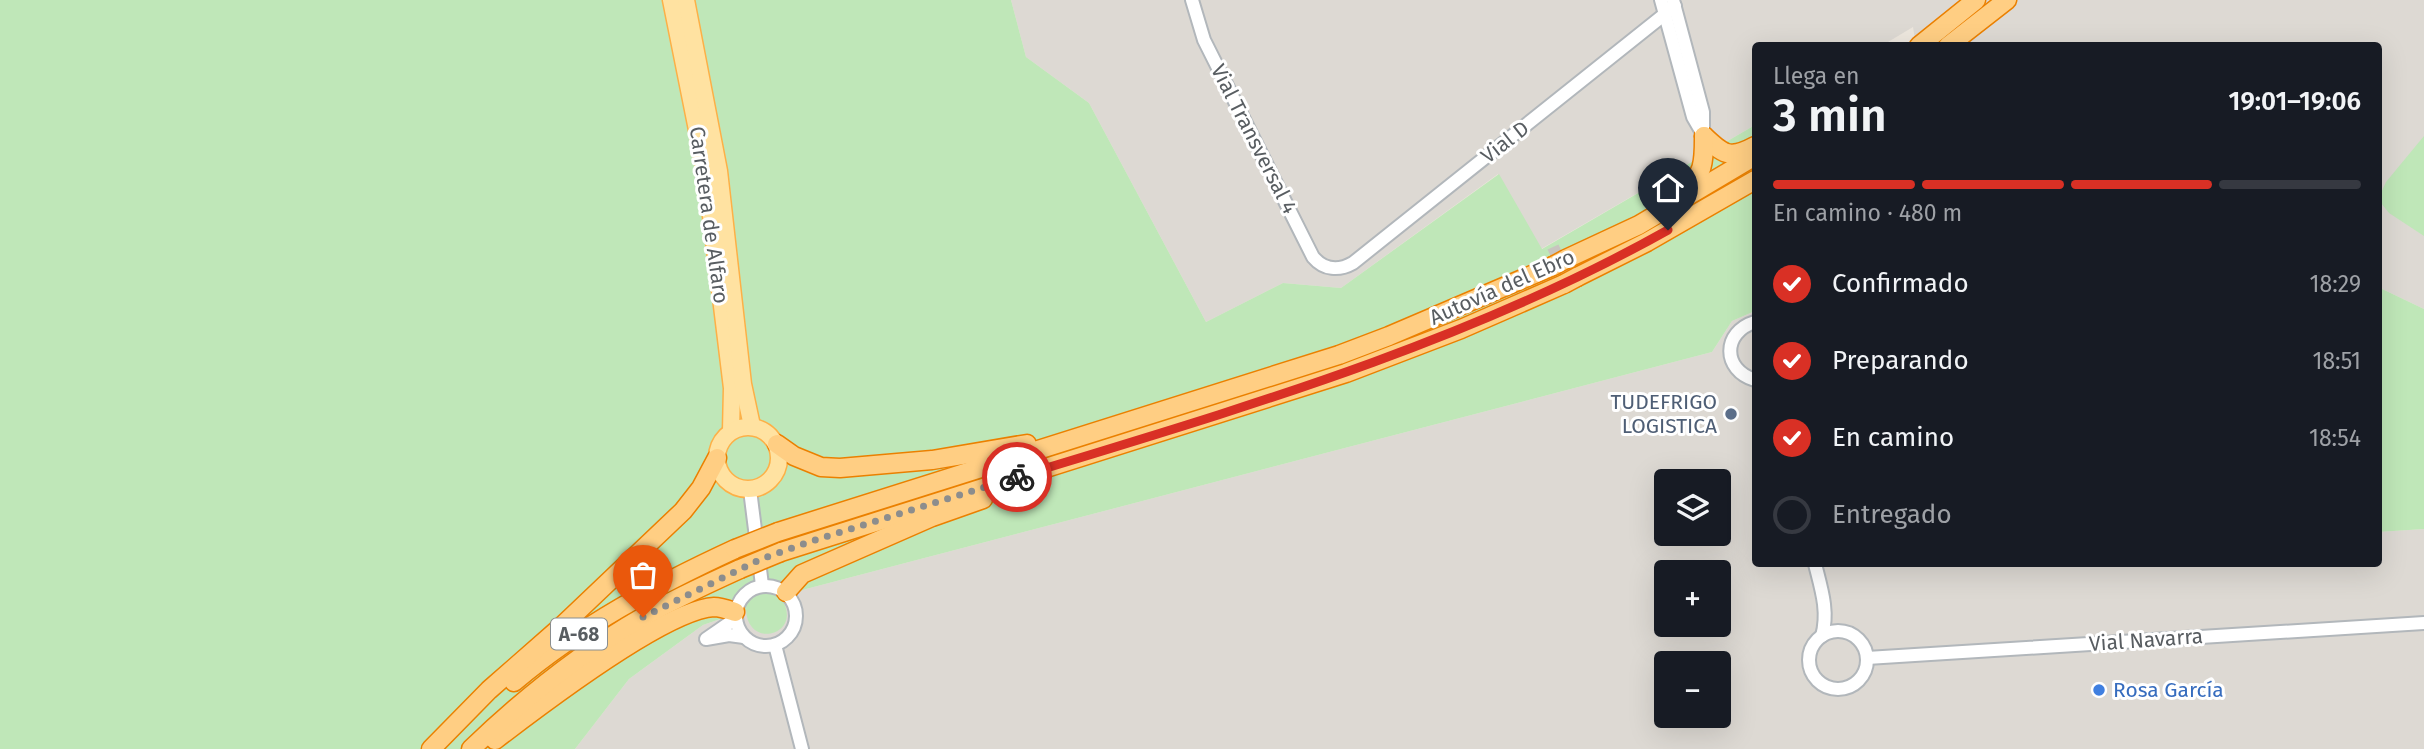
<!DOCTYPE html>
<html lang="es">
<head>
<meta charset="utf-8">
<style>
  :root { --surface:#171b24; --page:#242831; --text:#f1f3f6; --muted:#9ea1a6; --line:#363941; --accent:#d93025 }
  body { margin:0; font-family:"Fira Sans",sans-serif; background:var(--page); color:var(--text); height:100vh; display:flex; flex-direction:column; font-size:26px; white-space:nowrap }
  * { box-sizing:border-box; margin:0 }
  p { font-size:23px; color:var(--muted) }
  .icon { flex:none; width:38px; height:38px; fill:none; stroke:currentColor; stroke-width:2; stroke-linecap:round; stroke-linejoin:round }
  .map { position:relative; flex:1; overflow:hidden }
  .sheet { position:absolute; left:1752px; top:42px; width:630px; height:525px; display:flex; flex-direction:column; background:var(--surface); border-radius:7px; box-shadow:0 7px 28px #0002 }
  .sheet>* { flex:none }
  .tools { position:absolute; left:1654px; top:469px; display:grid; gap:14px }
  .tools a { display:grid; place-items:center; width:77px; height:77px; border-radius:7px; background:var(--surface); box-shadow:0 7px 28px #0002; font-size:35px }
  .pin { position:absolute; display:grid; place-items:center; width:60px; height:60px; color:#fff; margin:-72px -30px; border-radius:50% 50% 50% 0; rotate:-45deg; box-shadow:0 0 7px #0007 }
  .pin .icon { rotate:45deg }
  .courier { position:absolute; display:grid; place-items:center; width:70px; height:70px; margin:-35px; border:5px solid #d93025; border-radius:50%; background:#fff; color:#222; box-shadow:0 2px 9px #0007 }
  .overview em { font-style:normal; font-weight:600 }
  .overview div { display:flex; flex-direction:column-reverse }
  .overview { display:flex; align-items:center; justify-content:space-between; height:119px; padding:0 21px }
  h1 { font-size:46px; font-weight:600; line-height:52px }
  .bar { display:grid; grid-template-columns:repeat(4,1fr); gap:10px 7px; align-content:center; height:84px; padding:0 21px }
  .bar i { height:9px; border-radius:5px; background:var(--line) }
  .bar .on { background:var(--accent) }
  .bar p { grid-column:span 4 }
  ol { padding:0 21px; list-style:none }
  li { display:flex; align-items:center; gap:21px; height:77px }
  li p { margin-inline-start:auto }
  li .icon { padding:7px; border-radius:50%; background:var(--accent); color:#fff; stroke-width:4 }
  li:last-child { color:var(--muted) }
  li i { width:38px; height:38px; border:4px solid var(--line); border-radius:50% }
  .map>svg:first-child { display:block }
</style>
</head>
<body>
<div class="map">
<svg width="2424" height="749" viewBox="0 0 2424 749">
  <rect width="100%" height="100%" fill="#ede7de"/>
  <g fill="#ddd9d3" fill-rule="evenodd">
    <polygon points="1011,0 2424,0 2424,309 2378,287 2378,46 1916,46 1913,27 1883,45 1755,46 1755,125 1541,249 1498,174 1341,288 1283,283 1206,322 1089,103 1026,57"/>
    <path d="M 1755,311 L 1755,564 L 2378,564 L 2378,532 L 2424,529 L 2424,749 L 575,749 L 629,679 L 703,625 L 806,589 L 1712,352 L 1732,321 ZM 1666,481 L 1718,481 L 1718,534 L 1666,534 ZM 1666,572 L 1718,572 L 1718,625 L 1666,625 ZM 1666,663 L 1718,663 L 1718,716 L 1666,716 Z"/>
  </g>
  <g fill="#bfe7b8">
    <path d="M 0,0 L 1011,0 L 1026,57 L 1089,103 L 1206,322 L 1283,283 L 1341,288 L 1499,174 L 1542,249 L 1755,125 L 1755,311 L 1732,321 L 1712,352 L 806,589 L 781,598 C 805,634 748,651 746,610 L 703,625 L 629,679 L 575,749 L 0,749 Z"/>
    <polygon points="2424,136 2424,236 2389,213 2381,203 2380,195 2386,182"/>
    <polygon points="2378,287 2424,309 2424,529 2378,532"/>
  </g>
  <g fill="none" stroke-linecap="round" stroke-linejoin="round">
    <polyline stroke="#c8c4bf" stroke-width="12" stroke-dasharray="12 6" stroke-linecap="butt" points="1553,247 1574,291"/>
    <defs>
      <g id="minor">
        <path d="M 1192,0 L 1204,40 L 1313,257 C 1324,270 1339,271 1353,263 L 1675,6"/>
        <polyline points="1661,0 1693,117 1704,136"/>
        <polyline points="1673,0 1703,112 1703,132"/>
        <path d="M 1755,322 C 1722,332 1722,370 1755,380"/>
        <polyline points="750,490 762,585"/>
        <path d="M 1815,564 C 1821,588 1829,611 1822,636"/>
        <circle cx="766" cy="616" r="30"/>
        <polyline points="735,619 706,639 729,635 744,637"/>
        <circle cx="1838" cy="660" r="29"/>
        <polyline points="775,645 802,749"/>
        <polyline points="1867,658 2424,623"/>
      </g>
      <g id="major">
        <polyline points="671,0 706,175 732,388 731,431"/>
        <polyline points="686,0 719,171 743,384 752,426"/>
        <circle cx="748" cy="458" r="31"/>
      </g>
      <g id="highway">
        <polyline points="1919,46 1976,0"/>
        <polyline points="1948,46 2007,0"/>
        <path d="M 1704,136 C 1723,154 1729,160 1755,146"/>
        <path d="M 1683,190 C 1705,177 1704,158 1704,136"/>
        <polyline points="1566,259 1639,225 1755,156"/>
        <polyline points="1577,277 1647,242 1755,180"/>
        <polyline points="777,444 794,456 821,467 840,468 932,460 1027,444"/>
        <polyline points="778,532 1339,355 1389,336 1553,266"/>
        <polyline points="781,552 1346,373 1461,329 1564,284"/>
        <polyline points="786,592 802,574 932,517 983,499"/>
        <path d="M 514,682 C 580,626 657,585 735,549"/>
        <path d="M 495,740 C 538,707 665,610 714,607 C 721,607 729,610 735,612"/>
        <polyline points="431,749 489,690 562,626 683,511 701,488 717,458"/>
        <path d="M 471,749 C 523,699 580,653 643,617 C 674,599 707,584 740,569"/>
      </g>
    </defs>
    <use href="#minor" stroke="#b2b7bb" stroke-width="16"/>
    <use href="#major" stroke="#fdb047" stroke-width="19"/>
    <use href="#highway" stroke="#eb8000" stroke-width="21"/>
    <use href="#minor" stroke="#fff" stroke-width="12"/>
    <use href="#major" stroke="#ffe2a1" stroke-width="16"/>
    <use href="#highway" stroke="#ffce83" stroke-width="18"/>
    <defs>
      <g id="highway-bridge">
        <polyline points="1553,266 1566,259"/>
        <polyline points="1564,284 1577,277"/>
        <polyline points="735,549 778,532"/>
        <polyline points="740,569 781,552"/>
      </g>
    </defs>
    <use href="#highway-bridge" stroke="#eb8000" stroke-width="21" stroke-linecap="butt"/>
    <use href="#highway-bridge" stroke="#ffce83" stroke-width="18"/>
  </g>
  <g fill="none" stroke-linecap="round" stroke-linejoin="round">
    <polyline stroke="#8c8d8d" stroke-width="7" stroke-dasharray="0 12.6" points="643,617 761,559 815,540 1017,477"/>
    <path stroke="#d93025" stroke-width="9" d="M 1017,477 C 1239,409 1465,344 1668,230"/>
  </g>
  <circle fill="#5c6f8a" stroke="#fff" stroke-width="2.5" cx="1731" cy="414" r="7"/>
  <circle fill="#3f7fe0" stroke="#fff" stroke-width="2.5" cx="2099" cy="690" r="7"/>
  <g text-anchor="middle" stroke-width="6" stroke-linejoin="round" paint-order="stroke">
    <rect fill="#fff" stroke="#8a8e90" stroke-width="2" x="551" y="618.5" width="56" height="31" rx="5"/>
    <g font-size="19" font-weight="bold" fill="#585d61">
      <text x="579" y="641">A-68</text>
    </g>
    <g font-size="21" fill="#585d61" stroke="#fff">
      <text transform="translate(1254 139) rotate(63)" y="7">Vial Transversal 4</text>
      <text transform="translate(1505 142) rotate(-38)" y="7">Vial D</text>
      <text transform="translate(709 215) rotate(82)" y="7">Carretera de Alfaro</text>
      <text transform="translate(1502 287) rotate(-24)" y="7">Autovía del Ebro</text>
      <text transform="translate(2146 640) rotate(-4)" y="7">Vial Navarra</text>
    </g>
    <g font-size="21" fill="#4e5e75" stroke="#fff" text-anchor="end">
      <text x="1717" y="409">TUDEFRIGO<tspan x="1717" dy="24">LOGISTICA</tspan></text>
    </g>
    <g font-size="21" fill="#366cbe" stroke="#fff" text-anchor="start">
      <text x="2113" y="697">Rosa García</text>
    </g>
  </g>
</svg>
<div class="tools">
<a><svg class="icon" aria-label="layers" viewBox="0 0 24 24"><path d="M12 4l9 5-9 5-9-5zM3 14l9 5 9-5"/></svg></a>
<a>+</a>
<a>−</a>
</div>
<div class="pin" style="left:643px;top:617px;background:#ea580c"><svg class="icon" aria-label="bag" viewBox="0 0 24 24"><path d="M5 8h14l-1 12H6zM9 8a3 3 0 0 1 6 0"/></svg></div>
<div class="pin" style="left:1668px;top:230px;background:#1f2937"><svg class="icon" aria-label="home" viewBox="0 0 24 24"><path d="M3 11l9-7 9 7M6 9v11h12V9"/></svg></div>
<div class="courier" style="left:1017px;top:477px"><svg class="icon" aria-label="bike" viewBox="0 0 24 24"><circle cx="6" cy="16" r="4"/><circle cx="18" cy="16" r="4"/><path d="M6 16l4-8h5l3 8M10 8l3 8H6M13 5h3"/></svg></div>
<section class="sheet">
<div class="overview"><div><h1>3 min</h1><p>Llega en</p></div><em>19:01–19:06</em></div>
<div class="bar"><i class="on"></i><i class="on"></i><i class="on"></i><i></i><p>En camino · 480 m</p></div>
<ol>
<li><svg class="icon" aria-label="check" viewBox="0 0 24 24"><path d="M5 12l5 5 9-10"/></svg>Confirmado<p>18:29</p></li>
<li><svg class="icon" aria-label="check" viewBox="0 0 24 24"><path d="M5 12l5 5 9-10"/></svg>Preparando<p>18:51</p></li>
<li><svg class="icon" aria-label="check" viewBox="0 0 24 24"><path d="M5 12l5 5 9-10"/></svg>En camino<p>18:54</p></li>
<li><i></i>Entregado</li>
</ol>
</section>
</div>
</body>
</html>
